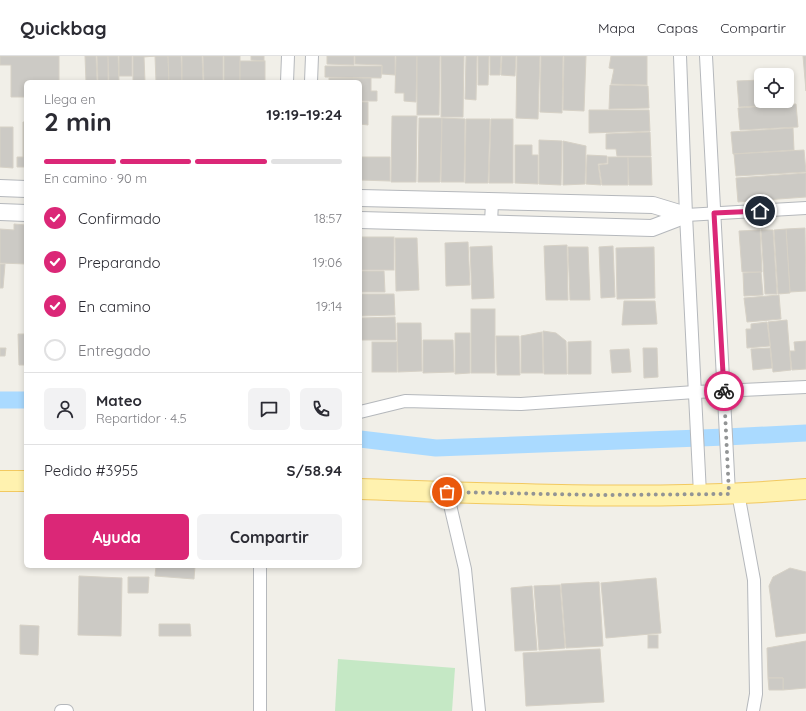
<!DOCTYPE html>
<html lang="es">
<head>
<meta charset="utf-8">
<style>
  :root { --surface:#fff; --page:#f2f2f3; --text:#2b2b33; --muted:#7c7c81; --line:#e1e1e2; --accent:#db2777 }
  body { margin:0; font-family:Quicksand,sans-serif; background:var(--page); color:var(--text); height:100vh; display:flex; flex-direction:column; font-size:15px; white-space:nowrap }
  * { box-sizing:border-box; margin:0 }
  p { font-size:13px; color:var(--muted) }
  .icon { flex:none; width:22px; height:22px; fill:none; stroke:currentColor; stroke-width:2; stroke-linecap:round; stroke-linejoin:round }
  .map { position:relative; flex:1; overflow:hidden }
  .drawer { position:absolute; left:24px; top:24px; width:338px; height:488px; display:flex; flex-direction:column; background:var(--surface); border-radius:6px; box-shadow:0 2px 6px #0003 }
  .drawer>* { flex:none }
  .fabs { position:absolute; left:754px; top:12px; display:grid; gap:8px }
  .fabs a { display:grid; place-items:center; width:40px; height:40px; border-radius:6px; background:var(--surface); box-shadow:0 2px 6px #0003; font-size:20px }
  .pin { position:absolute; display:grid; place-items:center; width:34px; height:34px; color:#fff; margin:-17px; border:2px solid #fff; border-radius:50%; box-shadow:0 1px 4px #0007 }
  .courier { position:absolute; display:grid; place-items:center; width:40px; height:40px; margin:-20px; border:3px solid #db2777; border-radius:50%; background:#fff; color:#222; box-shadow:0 1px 5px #0007 }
  .headline em { font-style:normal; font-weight:700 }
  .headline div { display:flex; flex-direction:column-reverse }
  .headline { display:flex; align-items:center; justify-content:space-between; height:68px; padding:0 20px }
  h1 { font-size:26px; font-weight:700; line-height:30px }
  .bar { display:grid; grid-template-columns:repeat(4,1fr); gap:6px 4px; align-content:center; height:48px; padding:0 20px }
  .bar i { height:5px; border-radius:3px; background:var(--line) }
  .bar .on { background:var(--accent) }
  .bar p { grid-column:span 4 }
  .line { display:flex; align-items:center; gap:10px; padding:0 20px; border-top:1px solid var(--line) }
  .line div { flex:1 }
  .round { display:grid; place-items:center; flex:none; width:42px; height:42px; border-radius:6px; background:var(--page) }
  ol { padding:0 20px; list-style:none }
  li { display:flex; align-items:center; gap:12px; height:44px }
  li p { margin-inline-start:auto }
  li .icon { padding:4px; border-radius:50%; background:var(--accent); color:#fff; stroke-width:4 }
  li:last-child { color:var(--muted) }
  li i { width:22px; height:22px; border:2px solid var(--line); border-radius:50% }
  .action { display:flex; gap:8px; margin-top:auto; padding:8px 20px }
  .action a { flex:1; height:46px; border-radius:6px; background:var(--accent); color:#fff; font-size:16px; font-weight:700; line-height:46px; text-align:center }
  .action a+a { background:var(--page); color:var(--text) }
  header { display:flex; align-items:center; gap:24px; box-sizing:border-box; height:56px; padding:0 20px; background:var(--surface); border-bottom:1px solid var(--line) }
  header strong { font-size:19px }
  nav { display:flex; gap:22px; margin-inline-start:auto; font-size:14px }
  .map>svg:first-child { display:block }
</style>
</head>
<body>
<header>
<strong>Quickbag</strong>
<nav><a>Mapa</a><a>Capas</a><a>Compartir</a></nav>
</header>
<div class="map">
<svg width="806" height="655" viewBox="0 0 806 655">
  <rect width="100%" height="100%" fill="#f1efe8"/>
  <polygon fill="#c5e8c5" points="338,603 455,612 452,655 335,655"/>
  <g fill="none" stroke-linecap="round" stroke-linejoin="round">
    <g stroke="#aadaff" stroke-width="17">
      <polyline points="0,344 26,344"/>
      <polyline points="360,383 436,392 726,381 806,377"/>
    </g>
  </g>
  <g fill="#cccac5" stroke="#d6d1c6">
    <polygon points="0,0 59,0 59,26 26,26 26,41 11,41 11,9 0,9"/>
    <polygon points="85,0 96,0 97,26 86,26"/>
    <polygon points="97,0 108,0 108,25 98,25"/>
    <polygon points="108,0 118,0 119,26 109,26"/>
    <rect x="119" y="0" width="13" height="20"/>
    <polygon points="133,0 155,0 144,1 145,26 133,26"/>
    <polygon points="155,0 168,0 169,26 156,26"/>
    <polygon points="168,0 181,0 182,26 169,26"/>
    <polygon points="182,0 202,0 203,26 182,26"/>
    <polygon points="203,0 223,0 223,26 204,26"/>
    <rect x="224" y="0" width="16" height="26"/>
    <polygon points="251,0 264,0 264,5 251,4"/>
    <polygon points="327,0 354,0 354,9 327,8"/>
    <polygon points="355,0 395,0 395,19 382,18 382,9 355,8"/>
    <polygon points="396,0 417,0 416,46 404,45 404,37 395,37"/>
    <polygon points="417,0 440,0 439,59 417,59"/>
    <polygon points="441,0 464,0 463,61 441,61"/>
    <polygon points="466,0 477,0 476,44 465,43"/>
    <polygon points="478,0 489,0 488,29 478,29"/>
    <polygon points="490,0 501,0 500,19 490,19"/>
    <polygon points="502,0 516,0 515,20 501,19"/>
    <polygon points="517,0 540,0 538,63 516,62"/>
    <polygon points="541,0 563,0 562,57 540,56"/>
    <polygon points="564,0 586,0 584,55 563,54"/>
    <polygon points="611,0 647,0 647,29 611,28 614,13 609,12"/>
    <polygon points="803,0 806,0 806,35"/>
    <rect x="240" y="5" width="25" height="20"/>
    <polygon points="325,10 382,10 381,22 325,21"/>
    <polygon points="329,22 371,22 371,35 377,35 377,45 360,45 360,26 329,26"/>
    <polygon points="761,24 761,45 776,45 776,49 739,51 737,25"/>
    <polygon points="610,29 648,30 649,52 609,53"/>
    <polygon points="360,46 368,46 368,69 360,68"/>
    <polygon points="796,48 798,71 740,74 738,52"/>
    <polygon points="589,54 649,54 650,75 589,77"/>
    <polygon points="392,60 417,60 416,126 391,126"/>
    <polygon points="419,62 442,62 440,126 418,126"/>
    <polygon points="442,62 465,63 464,126 441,126"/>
    <polygon points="466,63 490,63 488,127 465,127"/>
    <polygon points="491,63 513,63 513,127 489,127"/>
    <polygon points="23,66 26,66 26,111 17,111 17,101 23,101"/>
    <polygon points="0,71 13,71 13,112 0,111"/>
    <polygon points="793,72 794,94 733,98 731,76"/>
    <polygon points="650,76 651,100 617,100 616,93 606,93 606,78"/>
    <polygon points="539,84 562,85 561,129 539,128"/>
    <polygon points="563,85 586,90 585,128 563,129"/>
    <polygon points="515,89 532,89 532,99 538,99 538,128 515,127"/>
    <polygon points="804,94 806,116 736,120 734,98"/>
    <polygon points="587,99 607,100 607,107 598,108 601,129 586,128"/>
    <polygon points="360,101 390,101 390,125 360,124"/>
    <polygon points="608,101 628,101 628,129 602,129 599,109 608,108"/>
    <polygon points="628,101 651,101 652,129 629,129"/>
    <polygon points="806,117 806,141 738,146 736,122"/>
    <polygon points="14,168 26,169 26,208 0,207 0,173 14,174"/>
    <polygon points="805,172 806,235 790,236 786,173"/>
    <polygon points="786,173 790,237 778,238 774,174"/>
    <polygon points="760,174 762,216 742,216 739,175"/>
    <polygon points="761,174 773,174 777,238 765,238"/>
    <rect x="360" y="181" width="34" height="33"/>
    <polygon points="395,182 417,182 419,234 396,235"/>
    <polygon points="468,186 470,229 446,230 445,187"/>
    <polygon points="567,189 568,244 546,244 544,190"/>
    <polygon points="492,190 494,242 472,243 470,191"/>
    <polygon points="613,190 615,241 601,242 599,191"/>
    <polygon points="568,191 588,191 590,244 570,244"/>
    <polygon points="654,191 655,242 617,243 616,192"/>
    <polygon points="0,208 5,208 3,232 0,232"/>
    <polygon points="360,215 384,215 385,236 360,236"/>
    <polygon points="761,216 763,239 744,240 743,217"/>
    <polygon points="360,238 394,238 395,259 360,260"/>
    <polygon points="779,239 781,263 747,266 744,242"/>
    <polygon points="624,245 655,245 657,268 622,269"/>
    <rect x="471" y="253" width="24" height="64"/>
    <polygon points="395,261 396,284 360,284 360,262"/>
    <polygon points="787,264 791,314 773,316 768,266"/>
    <polygon points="767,266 770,290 747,292 746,273 751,273 751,268"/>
    <polygon points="397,267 421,267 422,315 398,316"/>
    <polygon points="543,275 556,277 566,285 567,318 544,318"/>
    <polygon points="542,276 543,317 521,317 521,280"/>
    <polygon points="455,277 470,277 470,317 455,318"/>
    <polygon points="18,278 26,278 26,309 19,309"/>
    <polygon points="496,280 519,280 520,319 497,319"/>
    <polygon points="423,284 453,284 454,316 423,317"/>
    <polygon points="591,285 591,318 568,318 568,286"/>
    <polygon points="806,285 806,313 792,314 790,295 795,295 794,286"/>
    <rect x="372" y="286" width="25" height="30"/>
    <polygon points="0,292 6,292 5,300 0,300"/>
    <polygon points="643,292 657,292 658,321 644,322"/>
    <polygon points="770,292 772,312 753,314 751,293"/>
    <polygon points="629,293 631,316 612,317 610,294"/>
    <polygon points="156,510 195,510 194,523 155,520"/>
    <polygon points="790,512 806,516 806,577 776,581 769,530 773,521"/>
    <polygon points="79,520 122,522 121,580 78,579"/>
    <polygon points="128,521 149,521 148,537 128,537"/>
    <polygon points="656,522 661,577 606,582 601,527"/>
    <polygon points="599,526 603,590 566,592 561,528"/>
    <polygon points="560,529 565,592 539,594 534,530"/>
    <polygon points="532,530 537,594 515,595 511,532"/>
    <polygon points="159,568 190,568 191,580 159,580"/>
    <polygon points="20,569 39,570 38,599 20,598"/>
    <rect x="648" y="579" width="10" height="13"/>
    <polygon points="806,585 806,632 783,634 783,622 768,622 767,592"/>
    <polygon points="600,593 604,646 526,650 523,597"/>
    <polygon points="768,622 783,622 783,634 769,634"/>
  </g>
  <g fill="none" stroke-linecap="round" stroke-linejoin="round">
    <defs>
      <g id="minor">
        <polyline points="680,0 686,159 700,438"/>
        <polyline points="706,0 729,437"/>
        <polyline points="287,26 288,0"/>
        <polyline points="311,26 312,0"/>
        <polyline points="686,159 806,152"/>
        <polyline points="491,167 492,146"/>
        <polyline points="360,356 405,345 521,348 695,336 806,331"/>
        <polyline points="447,436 465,513 479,655"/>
        <polyline points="738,437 754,524 756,638 753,655"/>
        <polyline points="61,655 67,655"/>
        <polyline points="260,655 260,510"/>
      </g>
      <g id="tertiary">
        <polyline points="0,132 26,133"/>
        <polyline points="360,142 653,149 686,159"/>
        <polyline points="0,156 26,157"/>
        <polyline points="360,164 652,172 686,159"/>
      </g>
      <g id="primary">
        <polyline points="0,425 26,425"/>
        <path d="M 360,433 C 508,438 658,445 806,433"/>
      </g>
    </defs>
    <use href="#minor" stroke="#b5b8bc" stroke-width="14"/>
    <use href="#tertiary" stroke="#b5b8bc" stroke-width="18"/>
    <use href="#primary" stroke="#f2c960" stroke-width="22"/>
    <use href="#minor" stroke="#fff" stroke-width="12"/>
    <use href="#tertiary" stroke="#fff" stroke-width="16"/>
    <use href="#primary" stroke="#fff2af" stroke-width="20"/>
  </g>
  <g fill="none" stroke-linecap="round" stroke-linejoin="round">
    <polyline stroke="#929495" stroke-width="4" stroke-dasharray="0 7.2" points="447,436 596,439 729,438 724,335"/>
    <polyline stroke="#db2777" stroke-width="5" points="724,335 714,157 760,155"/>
  </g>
</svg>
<div class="fabs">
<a><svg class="icon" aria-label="locate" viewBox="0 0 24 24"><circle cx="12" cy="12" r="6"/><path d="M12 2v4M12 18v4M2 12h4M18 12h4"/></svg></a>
</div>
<div class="pin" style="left:447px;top:436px;background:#ea580c"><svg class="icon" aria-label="bag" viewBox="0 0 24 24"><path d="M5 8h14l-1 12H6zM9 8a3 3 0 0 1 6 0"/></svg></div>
<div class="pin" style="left:760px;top:155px;background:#1f2937"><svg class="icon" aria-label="home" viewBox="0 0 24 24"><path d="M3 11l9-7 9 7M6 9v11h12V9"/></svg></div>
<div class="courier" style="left:724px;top:335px"><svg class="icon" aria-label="bike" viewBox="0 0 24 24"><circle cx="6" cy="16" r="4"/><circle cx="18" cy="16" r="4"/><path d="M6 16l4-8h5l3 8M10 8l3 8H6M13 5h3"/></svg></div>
<section class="drawer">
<div class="headline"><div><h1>2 min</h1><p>Llega en</p></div><em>19:19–19:24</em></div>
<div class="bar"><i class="on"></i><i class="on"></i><i class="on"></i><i></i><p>En camino · 90 m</p></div>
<ol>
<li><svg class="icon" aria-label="check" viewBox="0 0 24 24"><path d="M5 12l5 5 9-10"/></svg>Confirmado<p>18:57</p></li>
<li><svg class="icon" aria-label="check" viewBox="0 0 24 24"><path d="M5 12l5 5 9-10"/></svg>Preparando<p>19:06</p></li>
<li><svg class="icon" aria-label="check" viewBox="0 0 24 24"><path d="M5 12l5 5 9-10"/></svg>En camino<p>19:14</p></li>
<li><i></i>Entregado</li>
</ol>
<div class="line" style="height:72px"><a class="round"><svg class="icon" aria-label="person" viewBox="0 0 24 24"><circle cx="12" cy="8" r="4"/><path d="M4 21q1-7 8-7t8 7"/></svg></a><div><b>Mateo</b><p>Repartidor · 4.5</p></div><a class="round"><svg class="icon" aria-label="chat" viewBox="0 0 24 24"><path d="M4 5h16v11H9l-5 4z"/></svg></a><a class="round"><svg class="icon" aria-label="phone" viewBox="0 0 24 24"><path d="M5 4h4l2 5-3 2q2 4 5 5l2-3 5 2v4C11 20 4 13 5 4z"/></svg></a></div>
<div class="line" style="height:52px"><div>Pedido #3955</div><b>S/58.94</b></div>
<div class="action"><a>Ayuda</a><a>Compartir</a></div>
</section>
</div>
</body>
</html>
